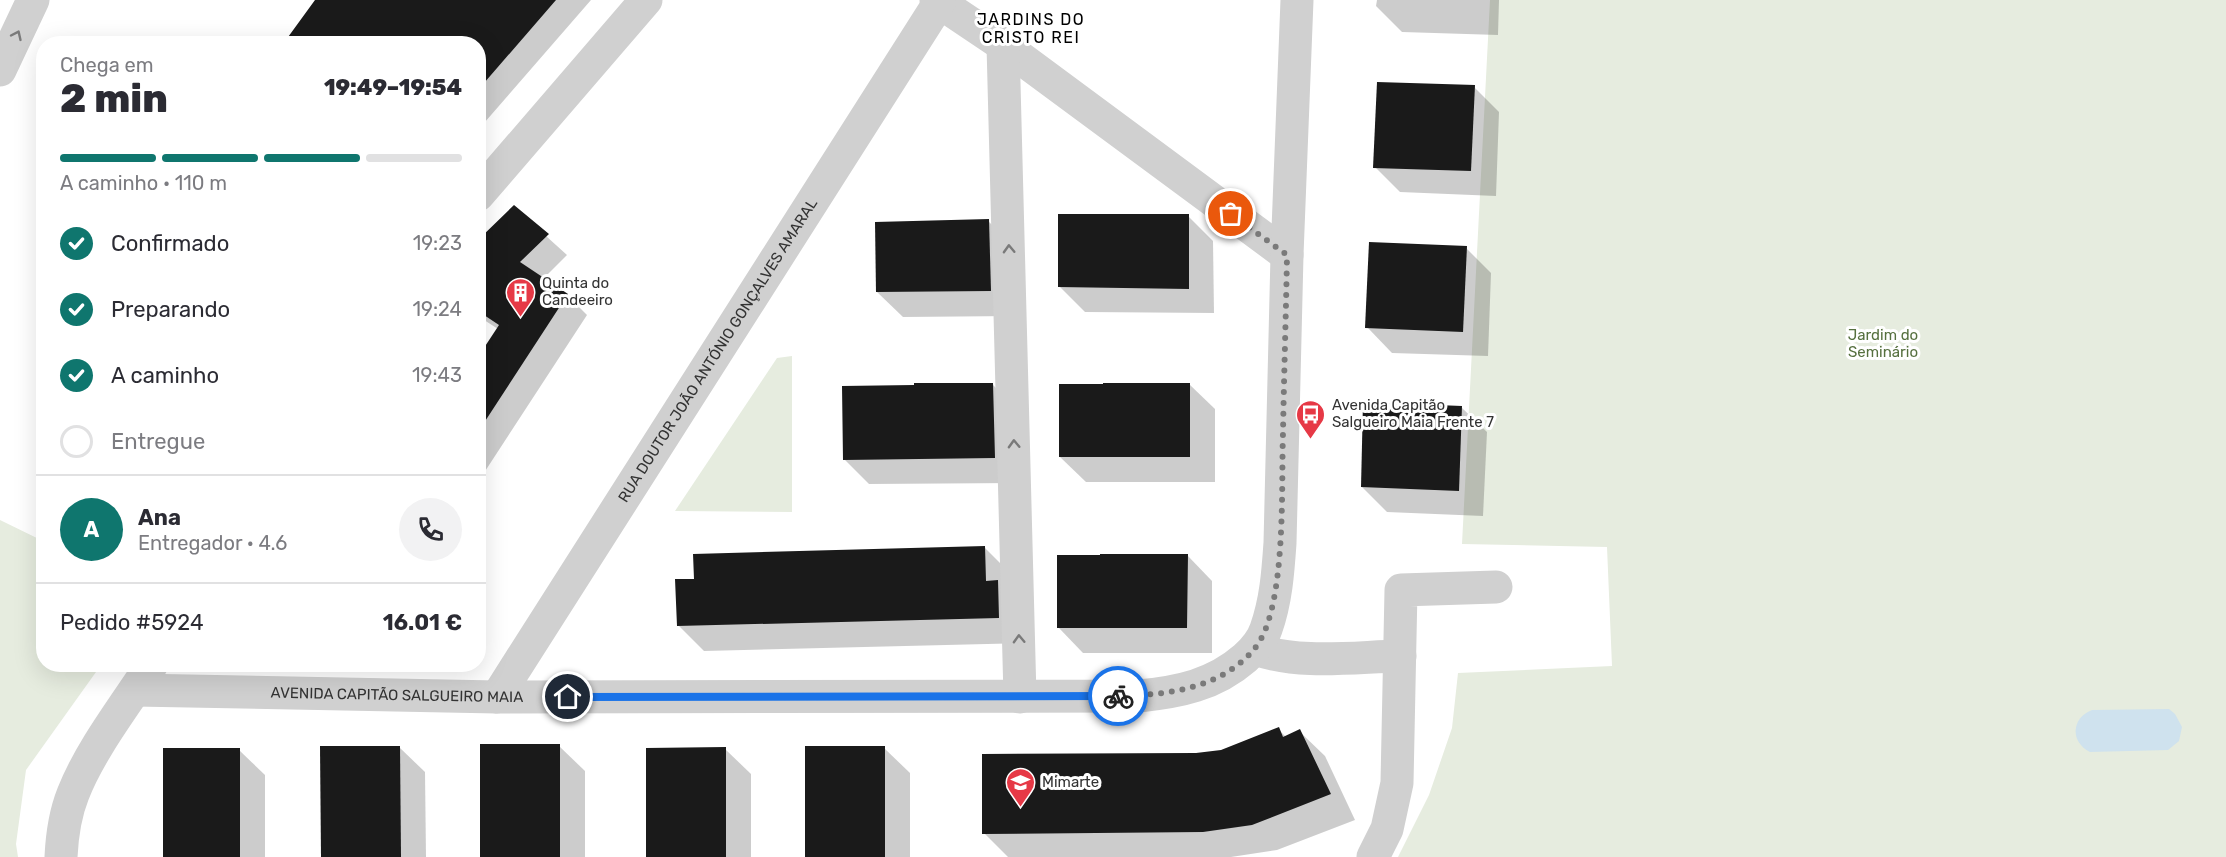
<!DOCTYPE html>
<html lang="pt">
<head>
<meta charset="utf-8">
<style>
  :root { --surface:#fff; --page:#f2f2f3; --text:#2b2b33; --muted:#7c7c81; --line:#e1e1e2; --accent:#0f766e }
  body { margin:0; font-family:Rubik,sans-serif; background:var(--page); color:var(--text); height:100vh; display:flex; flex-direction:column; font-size:22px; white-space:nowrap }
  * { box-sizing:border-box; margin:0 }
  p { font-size:20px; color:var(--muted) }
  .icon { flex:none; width:33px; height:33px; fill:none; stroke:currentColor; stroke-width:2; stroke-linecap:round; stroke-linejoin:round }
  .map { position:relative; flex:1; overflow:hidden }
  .panel { position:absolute; left:36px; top:36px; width:450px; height:636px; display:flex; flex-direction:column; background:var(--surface); border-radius:24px; box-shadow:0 6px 24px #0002 }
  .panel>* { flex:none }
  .pin { position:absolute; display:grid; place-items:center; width:51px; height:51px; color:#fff; margin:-26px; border:3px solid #fff; border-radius:50%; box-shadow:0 2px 6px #0007 }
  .courier { position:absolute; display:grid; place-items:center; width:60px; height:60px; margin:-30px; border:4px solid #1a73e8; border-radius:50%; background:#fff; color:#222; box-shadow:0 2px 8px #0007 }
  .head em { font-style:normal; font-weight:800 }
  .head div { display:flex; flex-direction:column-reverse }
  .head { display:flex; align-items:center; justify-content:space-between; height:102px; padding:0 24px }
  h1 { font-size:39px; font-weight:800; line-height:45px }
  .bar { display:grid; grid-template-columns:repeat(4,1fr); gap:9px 6px; align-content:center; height:72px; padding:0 24px }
  .bar i { height:8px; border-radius:4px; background:var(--line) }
  .bar .selected { background:var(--accent) }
  .bar p { grid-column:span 4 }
  .line { display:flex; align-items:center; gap:15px; padding:0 24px; border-top:2px solid var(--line) }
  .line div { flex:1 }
  .round { display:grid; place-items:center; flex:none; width:63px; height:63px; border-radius:32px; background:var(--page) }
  ol { padding:0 24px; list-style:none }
  li { display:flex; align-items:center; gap:18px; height:66px }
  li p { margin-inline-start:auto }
  li .icon { padding:6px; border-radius:50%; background:var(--accent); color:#fff; stroke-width:4 }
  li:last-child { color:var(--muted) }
  li i { width:33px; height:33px; border:3px solid var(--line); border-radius:50% }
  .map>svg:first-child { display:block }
</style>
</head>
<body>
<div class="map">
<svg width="2226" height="857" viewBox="0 0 2226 857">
  <rect width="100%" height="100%" fill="#fff"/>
  <g fill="#e6ecdf">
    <polygon points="1490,0 2226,0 2226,857 1398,857 1429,795 1452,728 1458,673 1612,666 1607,547 1462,544"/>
    <polygon points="792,356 792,512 675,511 777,358"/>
    <polygon points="0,520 43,541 44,664 101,665 26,770 16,844 18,857 0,857"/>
  </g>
  <path fill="#cfe2ee" d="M 2169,709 L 2175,714 L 2182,727 L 2179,741 L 2168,750 L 2090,752 C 2070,742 2071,718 2092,710 Z"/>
  <g fill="#0003">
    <polygon points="316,0 591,0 478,130 478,44"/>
    <polygon points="1377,0 1499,0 1498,35 1402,32 1376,6"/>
    <polygon points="1474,87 1499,112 1496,196 1400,192 1375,167"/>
    <polygon points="514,207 567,255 543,279 567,295 587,315 478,482 478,360 498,329 478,316 478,242"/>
    <polygon points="1188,216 1213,241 1214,313 1085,312 1059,286"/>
    <polygon points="988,221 1014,246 1015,316 903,317 877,292"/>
    <polygon points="1466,248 1491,273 1488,356 1392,353 1367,327"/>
    <polygon points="992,384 1018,410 1020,483 869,484 844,459"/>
    <polygon points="1189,384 1215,409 1215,482 1086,482 1060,457"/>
    <polygon points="1461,407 1487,432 1483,516 1387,512 1362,487"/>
    <polygon points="984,547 1010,573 1024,643 704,651 678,625 695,580"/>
    <polygon points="1187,555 1212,581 1212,653 1083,653 1058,627"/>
    <polygon points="1278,729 1286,737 1299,731 1325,756 1355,820 1277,850 1231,857 1008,857 984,833 1196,755 1221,751"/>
    <polygon points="559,746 585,771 585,857 482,857"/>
    <polygon points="399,747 425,772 426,857 323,857"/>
    <polygon points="884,748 910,773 910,857 807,857"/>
    <polygon points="725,749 751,774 751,857 648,857"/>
    <polygon points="239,750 265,775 265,857 164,857"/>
  </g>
  <g fill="#1a1a1a">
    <polygon points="315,0 556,0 478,90 478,44 283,44"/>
    <polygon points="1377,82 1475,85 1471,171 1373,168"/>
    <polygon points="514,205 549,234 520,262 568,294 478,432 478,357 499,325 478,311 478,240"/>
    <polygon points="1058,214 1189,214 1189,289 1058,287"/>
    <polygon points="989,219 991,291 876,292 875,222"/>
    <polygon points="1369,242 1467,246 1463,332 1365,328"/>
    <polygon points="914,383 993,383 995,458 843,460 842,386 914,385"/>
    <polygon points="1103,383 1190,383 1190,457 1059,457 1059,384 1103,384"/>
    <polygon points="1363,402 1462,406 1459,491 1361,487"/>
    <polygon points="985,546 986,581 998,580 999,618 677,626 675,579 694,579 693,554"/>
    <polygon points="1100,554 1188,554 1187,628 1057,628 1057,555 1100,555"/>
    <polygon points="1279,727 1283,737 1300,729 1331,794 1252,825 1203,832 982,834 982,754 1196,753 1221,750"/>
    <rect x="480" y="744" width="80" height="113"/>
    <polygon points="320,746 400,746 401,857 321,857"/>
    <rect x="805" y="746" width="80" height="111"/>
    <polygon points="726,747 726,857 646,857 646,748"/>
    <rect x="163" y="748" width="77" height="109"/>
  </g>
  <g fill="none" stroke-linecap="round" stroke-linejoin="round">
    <g stroke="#d0d0d0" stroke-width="33">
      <polyline points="936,0 1003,45 1287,255"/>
      <polyline points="1003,45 1020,697"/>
      <polyline points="0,70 33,0"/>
      <polyline points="478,195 646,0"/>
      <path d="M 1255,649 C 1300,665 1353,657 1400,656"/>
      <path id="s1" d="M 135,690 L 497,697 L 1139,696 C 1179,692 1214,685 1245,658 C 1254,650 1262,641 1266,629 C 1276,601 1278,572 1280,543 L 1287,255 L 1297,0"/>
      <path id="s2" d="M 497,697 L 939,3"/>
      <path d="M 61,857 C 62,836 65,814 73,794 C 90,750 126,704 152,664"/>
      <polyline points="1373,857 1387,829 1397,783 1401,590 1496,587"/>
    </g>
  </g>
  <defs><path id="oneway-chevron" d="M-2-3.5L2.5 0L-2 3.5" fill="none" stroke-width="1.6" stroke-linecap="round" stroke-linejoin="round" transform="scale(1.5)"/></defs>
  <g stroke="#7a7a7a">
    <use href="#oneway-chevron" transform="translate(17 35) rotate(-65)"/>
    <use href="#oneway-chevron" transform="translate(1009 249) rotate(-92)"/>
    <use href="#oneway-chevron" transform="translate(1014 444) rotate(-92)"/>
    <use href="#oneway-chevron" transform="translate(1019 639) rotate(-92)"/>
  </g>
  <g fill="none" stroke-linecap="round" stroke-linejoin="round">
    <path stroke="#7a7a7a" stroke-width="6" stroke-dasharray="0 10.8" d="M 1118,696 C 1166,695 1222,689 1255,648 C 1287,609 1281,485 1283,433 C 1284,374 1286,315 1287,255 L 1231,214"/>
    <polyline stroke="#1a73e8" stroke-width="8" points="568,697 1118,696"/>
  </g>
  <defs>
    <symbol id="building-pin" viewBox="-11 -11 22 30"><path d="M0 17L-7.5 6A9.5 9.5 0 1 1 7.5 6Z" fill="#e63946" stroke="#fff"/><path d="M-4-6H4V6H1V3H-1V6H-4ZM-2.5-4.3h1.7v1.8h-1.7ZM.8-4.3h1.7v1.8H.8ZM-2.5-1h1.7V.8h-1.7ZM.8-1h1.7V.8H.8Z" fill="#fff"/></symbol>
    <symbol id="bus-pin" viewBox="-11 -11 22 30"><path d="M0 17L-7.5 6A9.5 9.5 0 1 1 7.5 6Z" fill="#e63946" stroke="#fff"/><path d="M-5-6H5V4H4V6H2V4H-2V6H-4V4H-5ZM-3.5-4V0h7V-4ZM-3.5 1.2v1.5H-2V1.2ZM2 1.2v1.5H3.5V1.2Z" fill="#fff"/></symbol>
    <symbol id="school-pin" viewBox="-11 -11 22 30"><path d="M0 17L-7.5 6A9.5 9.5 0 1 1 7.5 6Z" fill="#e63946" stroke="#fff"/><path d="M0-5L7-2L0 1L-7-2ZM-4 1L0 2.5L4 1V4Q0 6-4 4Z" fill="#fff"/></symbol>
  </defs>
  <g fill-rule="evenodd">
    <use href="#building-pin" x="504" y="276" width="33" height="45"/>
    <use href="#bus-pin" x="1294" y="398" width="33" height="45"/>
    <use href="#school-pin" x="1004" y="766" width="33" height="45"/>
  </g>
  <g text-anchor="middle" stroke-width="6" stroke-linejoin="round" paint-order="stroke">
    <g font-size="15" fill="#333" stroke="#fff" text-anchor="start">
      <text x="542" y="288">Quinta do<tspan x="542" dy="17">Candeeiro</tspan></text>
      <text x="1332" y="410">Avenida Capitão<tspan x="1332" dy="17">Salgueiro Maia Frente 7</tspan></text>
      <text x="1042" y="787">Mimarte</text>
    </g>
    <g font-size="15" fill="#56703f" stroke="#fff">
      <text x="1883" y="340">Jardim do<tspan x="1883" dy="17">Seminário</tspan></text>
    </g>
    <g font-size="15" fill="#333" stroke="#fff">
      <text dy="5" stroke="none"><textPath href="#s2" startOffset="411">RUA DOUTOR JOÃO ANTÓNIO GONÇALVES AMARAL</textPath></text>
      <text dy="5" stroke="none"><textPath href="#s1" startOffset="262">AVENIDA CAPITÃO SALGUEIRO MAIA</textPath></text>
    </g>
    <g font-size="16" letter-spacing="1.5" fill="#000" stroke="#fff">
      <text x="1031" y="25">JARDINS DO<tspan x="1031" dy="18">CRISTO REI</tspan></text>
    </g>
  </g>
</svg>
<div class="pin" style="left:1231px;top:214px;background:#ea580c"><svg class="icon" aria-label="bag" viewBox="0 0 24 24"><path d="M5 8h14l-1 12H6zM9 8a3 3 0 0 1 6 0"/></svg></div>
<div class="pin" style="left:568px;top:697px;background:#1f2937"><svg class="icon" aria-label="home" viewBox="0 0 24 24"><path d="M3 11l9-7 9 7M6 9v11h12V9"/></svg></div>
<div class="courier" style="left:1118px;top:696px"><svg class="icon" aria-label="bike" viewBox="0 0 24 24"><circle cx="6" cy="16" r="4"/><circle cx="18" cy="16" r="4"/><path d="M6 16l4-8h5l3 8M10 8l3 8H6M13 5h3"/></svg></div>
<section class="panel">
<div class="head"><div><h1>2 min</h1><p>Chega em</p></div><em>19:49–19:54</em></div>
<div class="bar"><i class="selected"></i><i class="selected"></i><i class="selected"></i><i></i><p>A caminho · 110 m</p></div>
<ol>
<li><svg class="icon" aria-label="check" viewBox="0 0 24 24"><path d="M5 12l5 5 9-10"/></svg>Confirmado<p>19:23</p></li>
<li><svg class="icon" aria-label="check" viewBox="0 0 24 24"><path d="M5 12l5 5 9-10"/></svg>Preparando<p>19:24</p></li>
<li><svg class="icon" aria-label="check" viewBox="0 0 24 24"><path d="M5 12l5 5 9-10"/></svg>A caminho<p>19:43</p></li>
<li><i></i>Entregue</li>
</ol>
<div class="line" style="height:108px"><b class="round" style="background:var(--accent);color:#fff">A</b><div><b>Ana</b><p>Entregador · 4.6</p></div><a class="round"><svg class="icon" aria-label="phone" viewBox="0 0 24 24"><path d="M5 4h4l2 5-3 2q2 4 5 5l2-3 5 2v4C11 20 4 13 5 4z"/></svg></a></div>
<div class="line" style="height:78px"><div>Pedido #5924</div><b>16.01 €</b></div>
</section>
</div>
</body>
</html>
